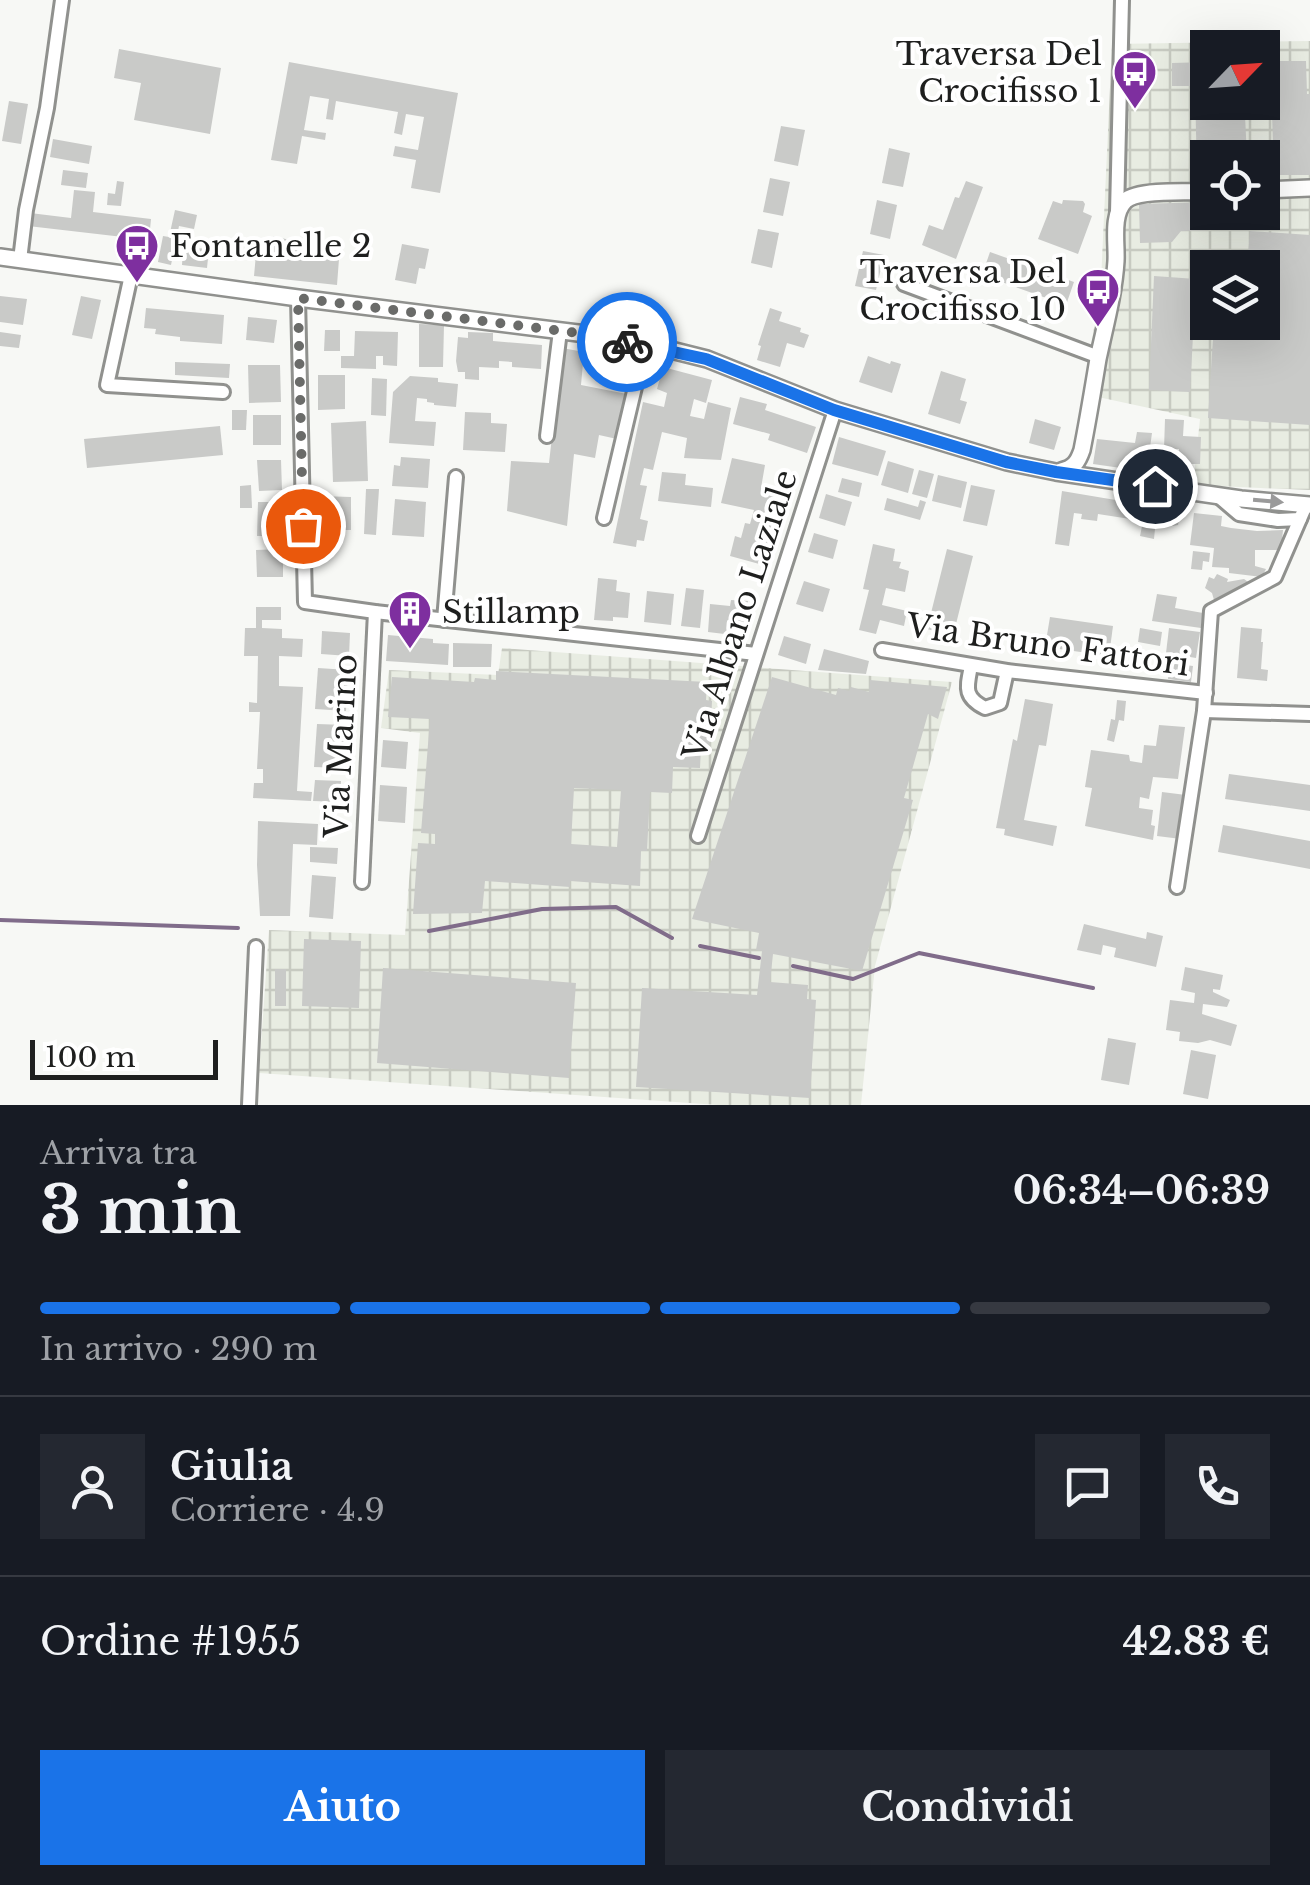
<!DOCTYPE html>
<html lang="it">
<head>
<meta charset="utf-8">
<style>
  :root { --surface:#171b24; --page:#242831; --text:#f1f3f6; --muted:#9ea1a6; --line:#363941; --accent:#1a73e8 }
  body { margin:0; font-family:"Libre Baskerville",serif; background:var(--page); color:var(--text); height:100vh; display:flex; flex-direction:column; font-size:38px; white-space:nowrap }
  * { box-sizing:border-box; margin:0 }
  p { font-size:32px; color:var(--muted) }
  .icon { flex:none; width:55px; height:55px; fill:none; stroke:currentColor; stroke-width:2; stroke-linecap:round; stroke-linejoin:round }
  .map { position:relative; height:1105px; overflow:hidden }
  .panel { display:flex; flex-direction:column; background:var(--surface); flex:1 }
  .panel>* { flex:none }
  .needle { width:65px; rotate:65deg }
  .controls { position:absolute; left:1190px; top:30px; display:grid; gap:20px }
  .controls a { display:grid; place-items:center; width:90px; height:90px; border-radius:0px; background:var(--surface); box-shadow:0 10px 40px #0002; font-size:50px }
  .scale { position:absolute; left:30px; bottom:25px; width:188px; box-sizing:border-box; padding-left:10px; border:5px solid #1e1f1e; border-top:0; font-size:28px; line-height:35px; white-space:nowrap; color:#1e1f1e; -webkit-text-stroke:8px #fff; paint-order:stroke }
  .pin { position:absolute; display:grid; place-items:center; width:85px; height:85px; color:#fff; margin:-42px; border:5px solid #fff; border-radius:50%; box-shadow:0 2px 10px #0007 }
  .courier { position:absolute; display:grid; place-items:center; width:100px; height:100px; margin:-50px; border:8px solid #1a73e8; border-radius:50%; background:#fff; color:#222; box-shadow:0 2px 12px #0007 }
  .head em { font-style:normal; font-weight:800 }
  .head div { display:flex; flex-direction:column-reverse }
  .head { display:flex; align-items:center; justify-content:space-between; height:170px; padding:0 40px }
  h1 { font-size:65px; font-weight:800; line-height:75px }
  .bar { display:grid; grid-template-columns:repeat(4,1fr); gap:15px 10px; align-content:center; height:120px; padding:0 40px }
  .bar i { height:12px; border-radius:8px; background:var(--line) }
  .bar .selected { background:var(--accent) }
  .bar p { grid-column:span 4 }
  .line { display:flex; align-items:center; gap:25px; padding:0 40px; border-top:2px solid var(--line) }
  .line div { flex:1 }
  .round { display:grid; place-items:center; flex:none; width:105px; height:105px; border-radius:0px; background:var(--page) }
  .button { display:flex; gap:20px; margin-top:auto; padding:20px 40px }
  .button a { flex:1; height:115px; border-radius:0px; background:var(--accent); color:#fff; font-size:40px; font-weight:800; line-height:115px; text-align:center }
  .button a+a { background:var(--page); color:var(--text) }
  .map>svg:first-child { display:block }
</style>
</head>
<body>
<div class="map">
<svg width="1310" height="1105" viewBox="0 0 1310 1105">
  <defs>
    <pattern id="industrial-grid" width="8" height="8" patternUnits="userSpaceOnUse" patternTransform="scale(2.5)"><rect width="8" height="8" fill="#e8ece2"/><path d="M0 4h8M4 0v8" fill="none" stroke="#c7cac1"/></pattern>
  </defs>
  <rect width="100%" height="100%" fill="#f7f8f5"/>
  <g fill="url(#industrial-grid)" fill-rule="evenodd">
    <path d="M 1310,41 L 1310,490 L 1193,485 L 1200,419 L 1084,394 L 1101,281 L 1112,44 ZM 1208,48 L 1262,48 L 1262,102 L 1208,102 ZM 1208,158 L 1262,158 L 1262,212 L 1208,212 ZM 1208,268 L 1262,268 L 1262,322 L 1208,322 Z"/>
    <polygon points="502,648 952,682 875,966 861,1105 718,1105 259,1073 269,930 405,935 420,733 381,728 389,670 498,675"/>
  </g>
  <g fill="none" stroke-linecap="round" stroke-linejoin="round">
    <g stroke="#806c8a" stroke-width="4">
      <polyline points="0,920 238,928"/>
      <polyline points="429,931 542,909 616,907 672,938"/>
      <polyline points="700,946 759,958"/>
      <polyline points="793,966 853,979 919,953 1093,988"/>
    </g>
  </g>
  <g fill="#c9cac8" fill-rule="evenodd">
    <polygon points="119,49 221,68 210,134 134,120 141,83 114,78"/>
    <polygon points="1262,61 1306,61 1307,94 1310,94 1310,175 1274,175 1272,114 1245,115 1247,158 1208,158 1208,177 1197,178 1195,86 1172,86 1172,63 1208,62 1208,102 1262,102"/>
    <polygon points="289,62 458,93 440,193 411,188 416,160 393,156 395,146 418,150 424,117 406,114 402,135 394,133 398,112 336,101 333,120 326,119 329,99 310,96 304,130 326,133 325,140 302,136 297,164 271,160"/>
    <polygon points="9,101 28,104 21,144 2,141"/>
    <polygon points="781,126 805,130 798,166 774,161"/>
    <polygon points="53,139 92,146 89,164 50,157"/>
    <polygon points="889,148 910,153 903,187 882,183"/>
    <polygon points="63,170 88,173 86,188 61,185"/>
    <polygon points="770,178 790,182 783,216 763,212"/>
    <polygon points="117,181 124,182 121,206 107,205 108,193 115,194"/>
    <polygon points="966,181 983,187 956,259 922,245 929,225 943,230 955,197 959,198"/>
    <polygon points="74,190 95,192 93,212 151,219 149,240 28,226 30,213 71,218"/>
    <polygon points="877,200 897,205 890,239 870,234"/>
    <polygon points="1063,200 1083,201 1085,204 1083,212 1092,216 1078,254 1038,239 1053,201 1062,204"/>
    <polygon points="1207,202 1208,230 1181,231 1172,242 1140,243 1139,204"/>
    <polygon points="175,210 197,215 194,229 179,226 171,265 158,262 163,236 169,237"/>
    <polygon points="758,229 779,233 772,268 751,263"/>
    <polygon points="1250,231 1310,235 1310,425 1208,418 1214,322 1262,322 1262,268 1247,268"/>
    <polygon points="273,236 311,245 310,255 339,259 337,285 254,276 256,254 262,255 263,250 272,251"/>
    <polygon points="402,244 429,249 425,269 419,268 416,284 395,280"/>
    <polygon points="183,247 209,249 207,268 182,265"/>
    <polygon points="863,251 884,255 876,290 855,286"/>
    <polygon points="990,252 1074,282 1066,305 982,275"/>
    <polygon points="1154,276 1196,279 1190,392 1149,390"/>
    <polygon points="0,296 27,299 23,325 0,322"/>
    <polygon points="81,296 101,300 92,339 72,335"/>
    <polygon points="146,308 224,315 222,344 180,341 180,337 155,334 156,329 144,328"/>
    <polygon points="770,308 782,312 779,321 801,328 800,332 809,335 804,348 787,343 780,367 757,360 761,346 758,345"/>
    <polygon points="248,317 277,320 274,343 246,340"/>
    <polygon points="419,324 444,325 443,367 419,367"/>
    <polygon points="325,330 340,330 340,351 324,351"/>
    <polygon points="355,331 398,332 397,366 383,365 383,356 376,356 376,369 341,368 341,356 354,356"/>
    <polygon points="0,332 21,335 19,348 0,346"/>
    <polygon points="468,332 493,333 493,341 542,345 541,369 512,367 512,362 499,361 499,368 479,367 479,380 465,379 465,372 458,372 456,361 458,337 468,338"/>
    <polygon points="562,348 584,352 581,385 627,394 617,439 599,435 595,458 574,454 567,526 507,511 511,461 549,463"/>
    <polygon points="868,356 890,364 891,361 901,364 892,393 859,382"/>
    <polygon points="175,362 230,364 229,378 175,375"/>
    <polygon points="248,365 280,365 281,402 249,403"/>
    <polygon points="663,367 712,380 706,403 694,399 690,416 704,419 708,402 731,408 721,460 684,458 687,438 662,432 653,470 644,468 640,485 647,486 640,519 648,521 644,541 637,540 636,547 613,543 643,402 664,407 667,393 657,389"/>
    <polygon points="941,371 966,379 960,400 967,402 960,424 928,414"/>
    <polygon points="318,375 345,375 345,409 318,410"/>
    <polygon points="410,376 438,378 438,382 458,384 456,407 434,405 434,403 427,402 427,399 417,398 415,421 436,422 434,446 389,443 393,392"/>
    <polygon points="372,378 387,379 386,416 371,415"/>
    <polygon points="740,397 767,404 765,410 816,427 807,453 768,440 770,434 733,424"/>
    <polygon points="232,410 247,410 246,430 232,430"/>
    <polygon points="465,412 491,413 491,423 507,424 505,452 463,450"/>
    <rect x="253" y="415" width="28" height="30"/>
    <polygon points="1035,419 1061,427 1054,450 1029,443"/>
    <polygon points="1165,419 1184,420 1183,436 1201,437 1200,464 1186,464 1186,470 1179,470 1179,449 1164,449"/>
    <polygon points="366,421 368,481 333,482 331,423"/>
    <polygon points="220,426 223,455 87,468 84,439"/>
    <polygon points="1137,432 1152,433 1149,455 1137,453 1135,470 1093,464 1097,439 1135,443"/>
    <polygon points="839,437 886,451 878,476 832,464"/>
    <polygon points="401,457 430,459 428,488 392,486 394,465 400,466"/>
    <polygon points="732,458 765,465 761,488 784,495 763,565 730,556 735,536 741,538 745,523 750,524 754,510 721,503"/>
    <polygon points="257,460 281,460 282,490 259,491"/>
    <polygon points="888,461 914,469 908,493 881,485"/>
    <polygon points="919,470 934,474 927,498 912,494"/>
    <polygon points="662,472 686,474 685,485 713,488 711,507 658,501"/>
    <polygon points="938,475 967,482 961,508 932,501"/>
    <polygon points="842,478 862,483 859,497 838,492"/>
    <polygon points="251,485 252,508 240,508 240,486"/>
    <polygon points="971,485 995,490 987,526 963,521"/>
    <polygon points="366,489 379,489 376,535 364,534"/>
    <polygon points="1062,491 1181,511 1178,525 1155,529 1154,539 1140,536 1143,521 1098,514 1097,521 1081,519 1082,514 1074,513 1069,546 1055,544"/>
    <polygon points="826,494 852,502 845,526 819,518"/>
    <polygon points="320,496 351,497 351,530 320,530"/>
    <polygon points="887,498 918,507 920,500 926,502 920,520 884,510"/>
    <polygon points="395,499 426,502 424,537 392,535"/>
    <polygon points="258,502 282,502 282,536 257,536"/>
    <polygon points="1194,513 1222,516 1221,526 1231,528 1257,531 1283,530 1281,550 1255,550 1255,566 1266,569 1262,577 1229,573 1229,568 1212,567 1214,548 1190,545"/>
    <polygon points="814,533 838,540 833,559 808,552"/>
    <polygon points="873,544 895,549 893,561 901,562 899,568 909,571 905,592 886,588 882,605 907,611 904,626 880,620 876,634 859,630 869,590 863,589"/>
    <polygon points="283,549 283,577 257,577 256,550"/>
    <polygon points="947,549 973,556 953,636 927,629"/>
    <polygon points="1193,551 1210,553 1209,562 1203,561 1202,570 1191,569"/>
    <polygon points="1217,574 1228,579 1227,582 1244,579 1251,584 1214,600 1212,593 1205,588 1209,577 1214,579"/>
    <polygon points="598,578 617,580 616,591 630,593 628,618 613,617 613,621 594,620"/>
    <polygon points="804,581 830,589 823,612 796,604"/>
    <polygon points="686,588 704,590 700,628 681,626"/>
    <polygon points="647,591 674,594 671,625 644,622"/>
    <polygon points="1157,594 1177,597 1175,608 1203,613 1201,628 1152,621"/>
    <polygon points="731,600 748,601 746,626 742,626 741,636 708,632 710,604 730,606"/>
    <polygon points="256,607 281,607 281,620 262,620 262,628 282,629 282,638 303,639 302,657 279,656 279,686 303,687 297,791 312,792 311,801 253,798 254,783 263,783 263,769 257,769 260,712 249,712 249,702 257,703 258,656 244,656 245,628 256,628"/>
    <polygon points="1050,617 1113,626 1109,656 1045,647"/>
    <polygon points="1241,627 1262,629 1261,642 1263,642 1261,669 1268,670 1267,681 1237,678"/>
    <polygon points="1140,628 1162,632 1160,646 1138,642"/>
    <polygon points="1169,628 1200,632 1196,658 1166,653"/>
    <polygon points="322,631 350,633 349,656 321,654"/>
    <polygon points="388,635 433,639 433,643 449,644 448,665 386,661"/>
    <polygon points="784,636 811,644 806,664 778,655"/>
    <polygon points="453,643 492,644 491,667 453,667"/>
    <polygon points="824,649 869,661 866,674 818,670"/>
    <polygon points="1170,663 1193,666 1191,682 1168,679"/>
    <polygon points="318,668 348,670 346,711 315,709"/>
    <path d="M 496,671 L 707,682 L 706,700 L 712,701 L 709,747 L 701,747 L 700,768 L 673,767 L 672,793 L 650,792 L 647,851 L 641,851 L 640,886 L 570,881 L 570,887 L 485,881 L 482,913 L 413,914 L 418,843 L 435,844 L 435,834 L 421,833 L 430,719 L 388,717 L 392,677 L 474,682 L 475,678 L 496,680 ZM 574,788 L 621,790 L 617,847 L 571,844 Z"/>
    <polygon points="772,677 836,695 838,688 849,691 851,687 869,692 870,680 947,687 938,719 928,714 904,798 913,800 862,971 773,954 770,982 808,985 807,999 816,1000 810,1098 636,1087 642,988 757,995 762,951 756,950 759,933 692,919"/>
    <polygon points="1025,699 1053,704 1046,746 1039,745 1024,820 1057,826 1053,846 1004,835 1005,829 996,828 1013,739 1017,741"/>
    <polygon points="1117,700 1126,701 1124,721 1119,720 1114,742 1107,740 1111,719 1115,720"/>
    <polygon points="317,724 346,725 343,768 314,767"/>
    <polygon points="1159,725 1185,727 1178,779 1153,777 1149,799 1140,797 1139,808 1153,810 1151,825 1155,826 1153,840 1085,826 1092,788 1085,787 1091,750 1129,755 1130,761 1142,763 1144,745 1156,746"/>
    <polygon points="383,740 408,742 406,769 381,767"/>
    <polygon points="1229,774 1310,785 1310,811 1225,799"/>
    <polygon points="315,780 341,781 340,802 313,801"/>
    <polygon points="380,785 407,787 405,823 378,821"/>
    <polygon points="1162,792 1186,795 1181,839 1157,836"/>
    <polygon points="258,821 318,824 317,845 293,844 290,916 260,916 257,865"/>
    <polygon points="1223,825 1310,841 1310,869 1218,852"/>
    <polygon points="310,847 338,848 337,864 310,862"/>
    <polygon points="312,875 336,877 333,919 309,917"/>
    <polygon points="1084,924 1146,939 1147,932 1163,936 1156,967 1114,957 1116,948 1103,945 1101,955 1077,950"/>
    <polygon points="304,939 361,941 359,1008 302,1006"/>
    <polygon points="1185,967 1223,975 1220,990 1213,989 1213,992 1230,1000 1227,1007 1203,1004 1202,1014 1237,1025 1231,1046 1210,1040 1198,1043 1179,1041 1180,1032 1166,1030 1170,1000 1194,1003 1195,993 1181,990"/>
    <polygon points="383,968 576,983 569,1078 377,1063"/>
    <rect x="275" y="969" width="11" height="37"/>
    <polygon points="1108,1038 1136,1043 1129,1085 1101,1080"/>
    <polygon points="1191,1050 1216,1055 1208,1099 1183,1094"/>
  </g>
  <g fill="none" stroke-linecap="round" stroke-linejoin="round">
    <defs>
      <g id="minor">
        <polyline points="1117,213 1122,0"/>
        <polyline points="20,260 26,210 47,108 62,0"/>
        <polyline points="131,275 107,385 223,392"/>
        <polyline points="904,284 1099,357"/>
        <polyline points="298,298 305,602 375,612 756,654"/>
        <polyline points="547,436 560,331"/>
        <polyline points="1218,496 1239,514 1278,520 1300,519"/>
        <polyline points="604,518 645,345"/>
        <polyline points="444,620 456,477"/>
        <polyline points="882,650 1007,671 1206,693"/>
        <path d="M 971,666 C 967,687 963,697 985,708 L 1000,703 L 1007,671"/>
        <polyline points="1204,711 1310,714"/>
        <polyline points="698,836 835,410"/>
        <polyline points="362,882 375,612"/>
        <polyline points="1177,887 1204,711 1211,611 1275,577 1306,505"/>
        <polyline points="249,1105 256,947"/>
      </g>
      <g id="major">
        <polyline points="1262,190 1310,188"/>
        <polyline points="0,257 298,298 586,334 671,350 707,359 835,410 1007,462 1056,472 1124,482 1241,499 1310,505"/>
        <path d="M 1061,471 C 1074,468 1078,462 1082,450 C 1088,420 1093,389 1098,359 C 1105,326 1114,294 1116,261 C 1117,243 1111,215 1125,201 C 1137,189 1189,192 1208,192"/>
      </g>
    </defs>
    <use href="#minor" stroke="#90918e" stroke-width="18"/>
    <use href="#major" stroke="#90918e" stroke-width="20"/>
    <use href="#minor" stroke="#fff" stroke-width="12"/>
    <use href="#major" stroke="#fff" stroke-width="15"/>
  </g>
  <defs><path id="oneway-solid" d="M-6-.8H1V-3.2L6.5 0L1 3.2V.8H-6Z" transform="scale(2.5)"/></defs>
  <use fill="#9a9a9a" href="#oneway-solid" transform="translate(1268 501) rotate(5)"/>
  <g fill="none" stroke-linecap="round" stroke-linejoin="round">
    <polyline stroke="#6a6b69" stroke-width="10" stroke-dasharray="0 18" points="303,526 298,298 586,334 627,342"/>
    <polyline stroke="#1a73e8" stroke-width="12" points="627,342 706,359 834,410 1006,462 1056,472 1155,486"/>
  </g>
  <defs>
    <symbol id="bus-pin" viewBox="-11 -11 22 30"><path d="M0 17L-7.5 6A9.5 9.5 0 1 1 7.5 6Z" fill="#7e2f9f" stroke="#fff"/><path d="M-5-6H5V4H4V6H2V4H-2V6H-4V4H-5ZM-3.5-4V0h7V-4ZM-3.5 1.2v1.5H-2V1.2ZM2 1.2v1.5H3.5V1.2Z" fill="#fff"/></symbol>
    <symbol id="building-pin" viewBox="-11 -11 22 30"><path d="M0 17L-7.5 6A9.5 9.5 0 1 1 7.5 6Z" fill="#7e2f9f" stroke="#fff"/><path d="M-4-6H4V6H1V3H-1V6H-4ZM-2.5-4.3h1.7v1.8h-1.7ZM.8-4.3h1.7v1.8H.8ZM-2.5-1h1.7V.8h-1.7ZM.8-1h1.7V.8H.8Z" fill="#fff"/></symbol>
  </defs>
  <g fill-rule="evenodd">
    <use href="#bus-pin" x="1110" y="47" width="50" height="68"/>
    <use href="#bus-pin" x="112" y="221" width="50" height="68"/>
    <use href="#bus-pin" x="1073" y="265" width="50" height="68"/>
    <use href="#building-pin" x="385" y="587" width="50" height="68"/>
  </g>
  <g text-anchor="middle" stroke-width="8" stroke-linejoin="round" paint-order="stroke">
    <g font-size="32" fill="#1e1f1e" stroke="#fff" text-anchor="end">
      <text x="1102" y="65">Traversa Del<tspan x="1102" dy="37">Crocifisso 1</tspan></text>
      <text x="170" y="257" text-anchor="start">Fontanelle 2</text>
      <text x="1066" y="283">Traversa Del<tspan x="1066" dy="37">Crocifisso 10</tspan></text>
      <text x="442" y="623" text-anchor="start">Stillamp</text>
    </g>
    <g font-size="32" fill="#1e1f1e" stroke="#fff">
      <text transform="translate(740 615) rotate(-72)" y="11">Via Albano Laziale</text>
      <text transform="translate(1048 645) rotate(8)" y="11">Via Bruno Fattori</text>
      <text transform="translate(341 746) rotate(-87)" y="11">Via Marino</text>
    </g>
  </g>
</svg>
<div class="controls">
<a><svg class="needle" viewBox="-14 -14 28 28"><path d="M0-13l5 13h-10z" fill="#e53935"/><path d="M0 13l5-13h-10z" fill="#9ea1a6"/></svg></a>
<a><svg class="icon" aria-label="locate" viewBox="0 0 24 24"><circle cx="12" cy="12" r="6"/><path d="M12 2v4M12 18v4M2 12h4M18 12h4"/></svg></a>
<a><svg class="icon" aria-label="layers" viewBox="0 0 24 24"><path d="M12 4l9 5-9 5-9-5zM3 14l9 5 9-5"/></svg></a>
</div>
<div class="scale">100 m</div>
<div class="pin" style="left:303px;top:526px;background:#ea580c"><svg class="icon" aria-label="bag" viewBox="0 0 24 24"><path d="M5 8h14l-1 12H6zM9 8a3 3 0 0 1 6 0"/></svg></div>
<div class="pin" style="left:1155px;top:486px;background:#1f2937"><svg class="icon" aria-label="home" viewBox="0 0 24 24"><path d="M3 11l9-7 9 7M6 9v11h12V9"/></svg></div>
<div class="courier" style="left:627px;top:342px"><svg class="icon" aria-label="bike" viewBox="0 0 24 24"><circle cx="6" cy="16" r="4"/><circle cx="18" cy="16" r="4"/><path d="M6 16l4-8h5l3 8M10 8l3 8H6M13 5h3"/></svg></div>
</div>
<section class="panel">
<div class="head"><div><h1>3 min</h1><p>Arriva tra</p></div><em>06:34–06:39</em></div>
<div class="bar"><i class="selected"></i><i class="selected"></i><i class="selected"></i><i></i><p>In arrivo · 290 m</p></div>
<div class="line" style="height:180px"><a class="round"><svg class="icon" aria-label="person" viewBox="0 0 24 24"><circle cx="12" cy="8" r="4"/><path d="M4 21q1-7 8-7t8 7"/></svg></a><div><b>Giulia</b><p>Corriere · 4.9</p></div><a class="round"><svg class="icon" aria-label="chat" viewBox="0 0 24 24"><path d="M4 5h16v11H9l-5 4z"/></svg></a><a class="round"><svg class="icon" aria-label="phone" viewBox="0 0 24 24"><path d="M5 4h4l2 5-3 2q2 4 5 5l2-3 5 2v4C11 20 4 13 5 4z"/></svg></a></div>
<div class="line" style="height:130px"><div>Ordine #1955</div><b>42.83 €</b></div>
<div class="button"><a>Aiuto</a><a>Condividi</a></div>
</section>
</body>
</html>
